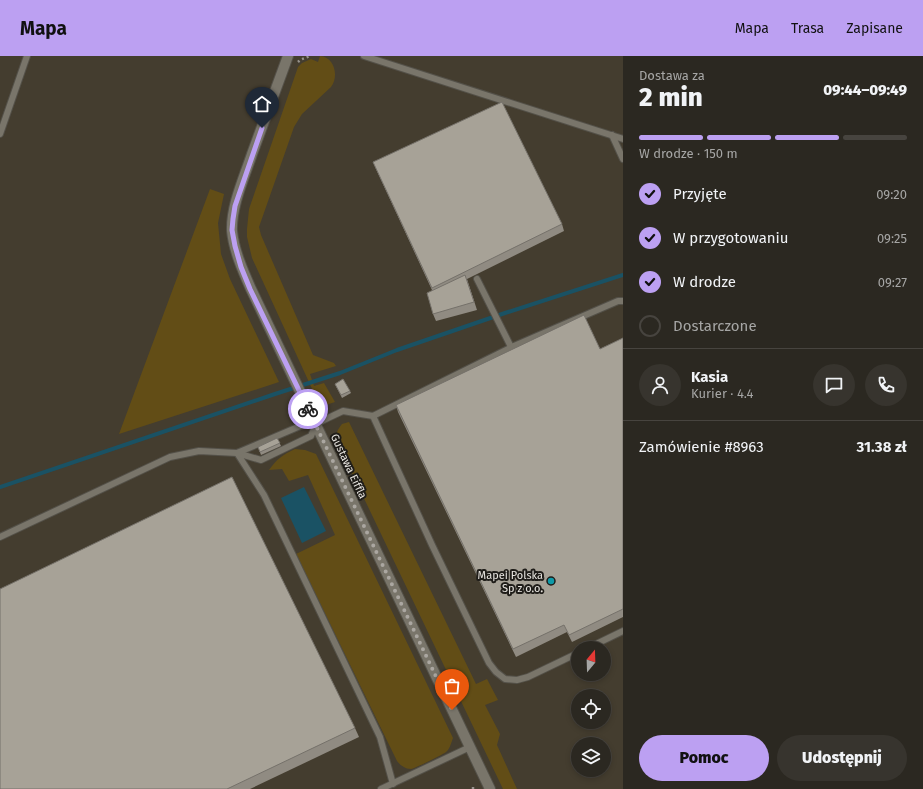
<!DOCTYPE html>
<html lang="pl">
<head>
<meta charset="utf-8">
<style>
  :root { --surface:#2b2821; --page:#37342e; --text:#f1f3f6; --muted:#a6a6a5; --line:#47443f; --accent:#bca0f2 }
  body { margin:0; font-family:"Fira Sans",sans-serif; background:var(--page); color:var(--text); height:100vh; display:flex; flex-direction:column; font-size:15px; white-space:nowrap }
  * { box-sizing:border-box; margin:0 }
  p { font-size:13px; color:var(--muted) }
  .icon { flex:none; width:22px; height:22px; fill:none; stroke:currentColor; stroke-width:2; stroke-linecap:round; stroke-linejoin:round }
  .map { position:relative; flex:1; overflow:hidden }
  .side { display:flex; flex-direction:column; background:var(--surface); width:300px }
  .side>* { flex:none }
  .needle { width:26px; rotate:19deg }
  .controls { position:absolute; left:571px; top:585px; display:grid; gap:8px }
  .controls a { display:grid; place-items:center; width:40px; height:40px; border-radius:50%; background:var(--surface); box-shadow:0 2px 6px #0003,0 0 0 1px var(--line); font-size:20px }
  .pin { position:absolute; display:grid; place-items:center; width:34px; height:34px; color:#fff; margin:-41px -17px; border-radius:50% 50% 50% 0; rotate:-45deg; box-shadow:0 0 4px #0007 }
  .pin .icon { rotate:45deg }
  .courier { position:absolute; display:grid; place-items:center; width:40px; height:40px; margin:-20px; border:3px solid #bca0f2; border-radius:50%; background:#fff; color:#222; box-shadow:0 1px 5px #0007 }
  .headline em { font-style:normal; font-weight:800 }
  .headline div { display:flex; flex-direction:column-reverse }
  .headline { display:flex; align-items:center; justify-content:space-between; height:68px; padding:0 16px }
  h1 { font-size:26px; font-weight:800; line-height:30px }
  .bar { display:grid; grid-template-columns:repeat(4,1fr); gap:6px 4px; align-content:center; height:48px; padding:0 16px }
  .bar i { height:5px; border-radius:3px; background:var(--line) }
  .bar .active { background:var(--accent) }
  .bar p { grid-column:span 4 }
  .line { display:flex; align-items:center; gap:10px; padding:0 16px; border-top:1px solid var(--line) }
  .line div { flex:1 }
  .round { display:grid; place-items:center; flex:none; width:42px; height:42px; border-radius:21px; background:var(--page) }
  ol { padding:0 16px; list-style:none }
  li { display:flex; align-items:center; gap:12px; height:44px }
  li p { margin-inline-start:auto }
  li .icon { padding:4px; border-radius:50%; background:var(--accent); color:#111; stroke-width:4 }
  li:last-child { color:var(--muted) }
  li i { width:22px; height:22px; border:2px solid var(--line); border-radius:50% }
  .button { display:flex; gap:8px; margin-top:auto; padding:8px 16px }
  .button a { flex:1; height:46px; border-radius:24px; background:var(--accent); color:#111; font-size:16px; font-weight:800; line-height:46px; text-align:center }
  .button a+a { background:var(--page); color:var(--text) }
  header { display:flex; align-items:center; gap:24px; box-sizing:border-box; height:56px; padding:0 20px; background:var(--accent); color:#111 }
  header strong { font-size:19px }
  nav { display:flex; gap:22px; margin-inline-start:auto; font-size:14px }
  main { display:flex; flex:1; min-height:0 }
  .map>svg:first-child { display:block }
</style>
</head>
<body>
<header>
<strong>Mapa</strong>
<nav><a>Mapa</a><a>Trasa</a><a>Zapisane</a></nav>
</header>
<main>
<div class="map">
<svg width="623" height="733" viewBox="0 0 623 733">
  <rect width="100%" height="100%" fill="#39352c"/>
  <path fill="#443d2f" fill-rule="evenodd" d="M 0,0 L 623,0 L 623,733 L 0,733 ZM 578,592 L 604,592 L 604,618 L 578,618 ZM 578,640 L 604,640 L 604,666 L 578,666 ZM 578,688 L 604,688 L 604,714 L 578,714 Z"/>
  <g fill="#624d16">
    <path d="M 320,0 C 335,1 339,21 331,31 L 302,58 L 294,71 L 259,171 L 261,179 L 313,299 L 334,307 L 336,310 L 310,318 L 314,330 L 324,327 L 335,346 L 326,349 L 321,348 L 314,337 L 252,202 L 247,181 L 247,173 L 249,153 L 298,11 L 302,7 L 311,3 L 318,6 Z"/>
    <polygon points="210,133 224,138 218,167 221,198 230,223 279,326 119,378"/>
    <path d="M 349,366 L 476,628 L 487,623 L 498,644 L 485,649 L 500,678 L 497,689 L 517,733 L 503,733 L 338,388 C 335,379 336,376 342,368 Z"/>
    <path d="M 295,393 L 305,394 L 316,398 L 453,682 C 451,687 450,693 446,696 C 442,699 416,712 411,713 C 405,713 400,709 397,705 L 296,498 L 335,479 L 308,419 L 289,425 L 282,413 L 269,414 C 277,403 282,399 295,393 Z"/>
  </g>
  <polygon fill="#1a5264" points="304,431 326,475 302,487 281,442"/>
  <g fill="none" stroke-linecap="round" stroke-linejoin="round">
    <polyline stroke="#1a5264" stroke-width="4" points="0,431 275,338 340,317 397,294 505,257 623,219"/>
    <defs>
      <g id="lane">
        <polyline points="364,0 623,83"/>
        <polyline points="0,78 27,0"/>
        <polyline points="612,79 623,103"/>
        <polyline points="477,223 511,291"/>
        <polyline points="373,360 432,489 489,607 496,616 505,623 517,624 528,621 578,597"/>
        <polyline points="237,397 264,439 380,681 393,728"/>
        <polyline points="237,397 261,404 311,380 316,368"/>
        <polyline points="0,481 170,401 199,395 237,397 305,368 316,368 328,362 343,355 373,360 514,290 618,245 623,245"/>
        <polyline points="588,592 623,575"/>
        <polyline points="381,733 470,691"/>
      </g>
      <path id="street" d="M 288,0 C 276,33 264,65 252,98 C 244,122 231,150 232,175 C 234,195 243,215 251,233 L 490,733"/>
    </defs>
    <use href="#lane" stroke="#545149" stroke-width="8"/>
    <use href="#street" stroke="#545149" stroke-width="12"/>
    <g stroke="#97938d" stroke-width="2.5" stroke-dasharray="2 3" stroke-linecap="butt">
      <polyline points="298,6 300,4 310,0"/>
      <polyline points="473,733 473,728"/>
    </g>
    <use href="#lane" stroke="#79756a" stroke-width="6"/>
    <use href="#street" stroke="#79756a" stroke-width="10"/>
  </g>
  <g fill="#908b82">
    <polygon points="373,106 562,168 564,175 467,223 477,254 436,265 433,258 432,234 376,113"/>
    <polygon points="623,282 623,561 572,586 567,576 516,601 398,356 396,349 600,293"/>
    <polygon points="335,328 350,335 351,337 342,342"/>
    <polygon points="277,382 281,390 261,399 258,391"/>
    <polygon points="355,672 359,681 250,733 0,733"/>
  </g>
  <g fill="#a7a297" stroke="#75716a">
    <polygon points="502,46 562,168 432,232 373,106"/>
    <polygon points="465,219 474,246 433,258 427,237"/>
    <polygon points="584,259 600,293 623,282 623,553 569,579 564,569 513,593 396,349"/>
    <polygon points="343,323 350,335 341,339 335,328"/>
    <polygon points="277,382 280,387 260,396 258,391"/>
    <polygon points="232,421 355,672 227,733 0,733 0,533"/>
  </g>
  <g fill="none" stroke-linecap="round" stroke-linejoin="round">
    <polyline stroke="#aba7a1" stroke-width="4" stroke-dasharray="0 7.2" points="308,353 452,654"/>
    <polyline stroke="#bca0f2" stroke-width="5" points="262,72 235,150 233,163 232,174 235,190 241,211 250,233 308,353"/>
  </g>
  <circle fill="#0f9aa8" stroke="#1f1d19" stroke-width="1.5" cx="551" cy="525" r="4"/>
  <g text-anchor="middle" stroke-width="4" stroke-linejoin="round" paint-order="stroke">
    <g font-size="11" fill="#e8e5e0" stroke="#1f1d19">
      <text transform="translate(349 410) rotate(65)" y="4">Gustawa Eiffla</text>
    </g>
    <g font-size="11" fill="#e8e5e0" stroke="#1f1d19" text-anchor="end">
      <text x="543" y="523">Mapei Polska<tspan x="543" dy="13">Sp z o.o.</tspan></text>
    </g>
  </g>
</svg>
<div class="controls">
<a><svg class="needle" viewBox="-14 -14 28 28"><path d="M0-13l5 13h-10z" fill="#e53935"/><path d="M0 13l5-13h-10z" fill="#a6a6a5"/></svg></a>
<a><svg class="icon" aria-label="locate" viewBox="0 0 24 24"><circle cx="12" cy="12" r="6"/><path d="M12 2v4M12 18v4M2 12h4M18 12h4"/></svg></a>
<a><svg class="icon" aria-label="layers" viewBox="0 0 24 24"><path d="M12 4l9 5-9 5-9-5zM3 14l9 5 9-5"/></svg></a>
</div>
<div class="pin" style="left:452px;top:654px;background:#ea580c"><svg class="icon" aria-label="bag" viewBox="0 0 24 24"><path d="M5 8h14l-1 12H6zM9 8a3 3 0 0 1 6 0"/></svg></div>
<div class="pin" style="left:262px;top:72px;background:#1f2937"><svg class="icon" aria-label="home" viewBox="0 0 24 24"><path d="M3 11l9-7 9 7M6 9v11h12V9"/></svg></div>
<div class="courier" style="left:308px;top:353px"><svg class="icon" aria-label="bike" viewBox="0 0 24 24"><circle cx="6" cy="16" r="4"/><circle cx="18" cy="16" r="4"/><path d="M6 16l4-8h5l3 8M10 8l3 8H6M13 5h3"/></svg></div>
</div>
<section class="side">
<div class="headline"><div><h1>2 min</h1><p>Dostawa za</p></div><em>09:44–09:49</em></div>
<div class="bar"><i class="active"></i><i class="active"></i><i class="active"></i><i></i><p>W drodze · 150 m</p></div>
<ol>
<li><svg class="icon" aria-label="check" viewBox="0 0 24 24"><path d="M5 12l5 5 9-10"/></svg>Przyjęte<p>09:20</p></li>
<li><svg class="icon" aria-label="check" viewBox="0 0 24 24"><path d="M5 12l5 5 9-10"/></svg>W przygotowaniu<p>09:25</p></li>
<li><svg class="icon" aria-label="check" viewBox="0 0 24 24"><path d="M5 12l5 5 9-10"/></svg>W drodze<p>09:27</p></li>
<li><i></i>Dostarczone</li>
</ol>
<div class="line" style="height:72px"><a class="round"><svg class="icon" aria-label="person" viewBox="0 0 24 24"><circle cx="12" cy="8" r="4"/><path d="M4 21q1-7 8-7t8 7"/></svg></a><div><b>Kasia</b><p>Kurier · 4.4</p></div><a class="round"><svg class="icon" aria-label="chat" viewBox="0 0 24 24"><path d="M4 5h16v11H9l-5 4z"/></svg></a><a class="round"><svg class="icon" aria-label="phone" viewBox="0 0 24 24"><path d="M5 4h4l2 5-3 2q2 4 5 5l2-3 5 2v4C11 20 4 13 5 4z"/></svg></a></div>
<div class="line" style="height:52px"><div>Zamówienie #8963</div><b>31.38 zł</b></div>
<div class="button"><a>Pomoc</a><a>Udostępnij</a></div>
</section>
</main>
</body>
</html>
